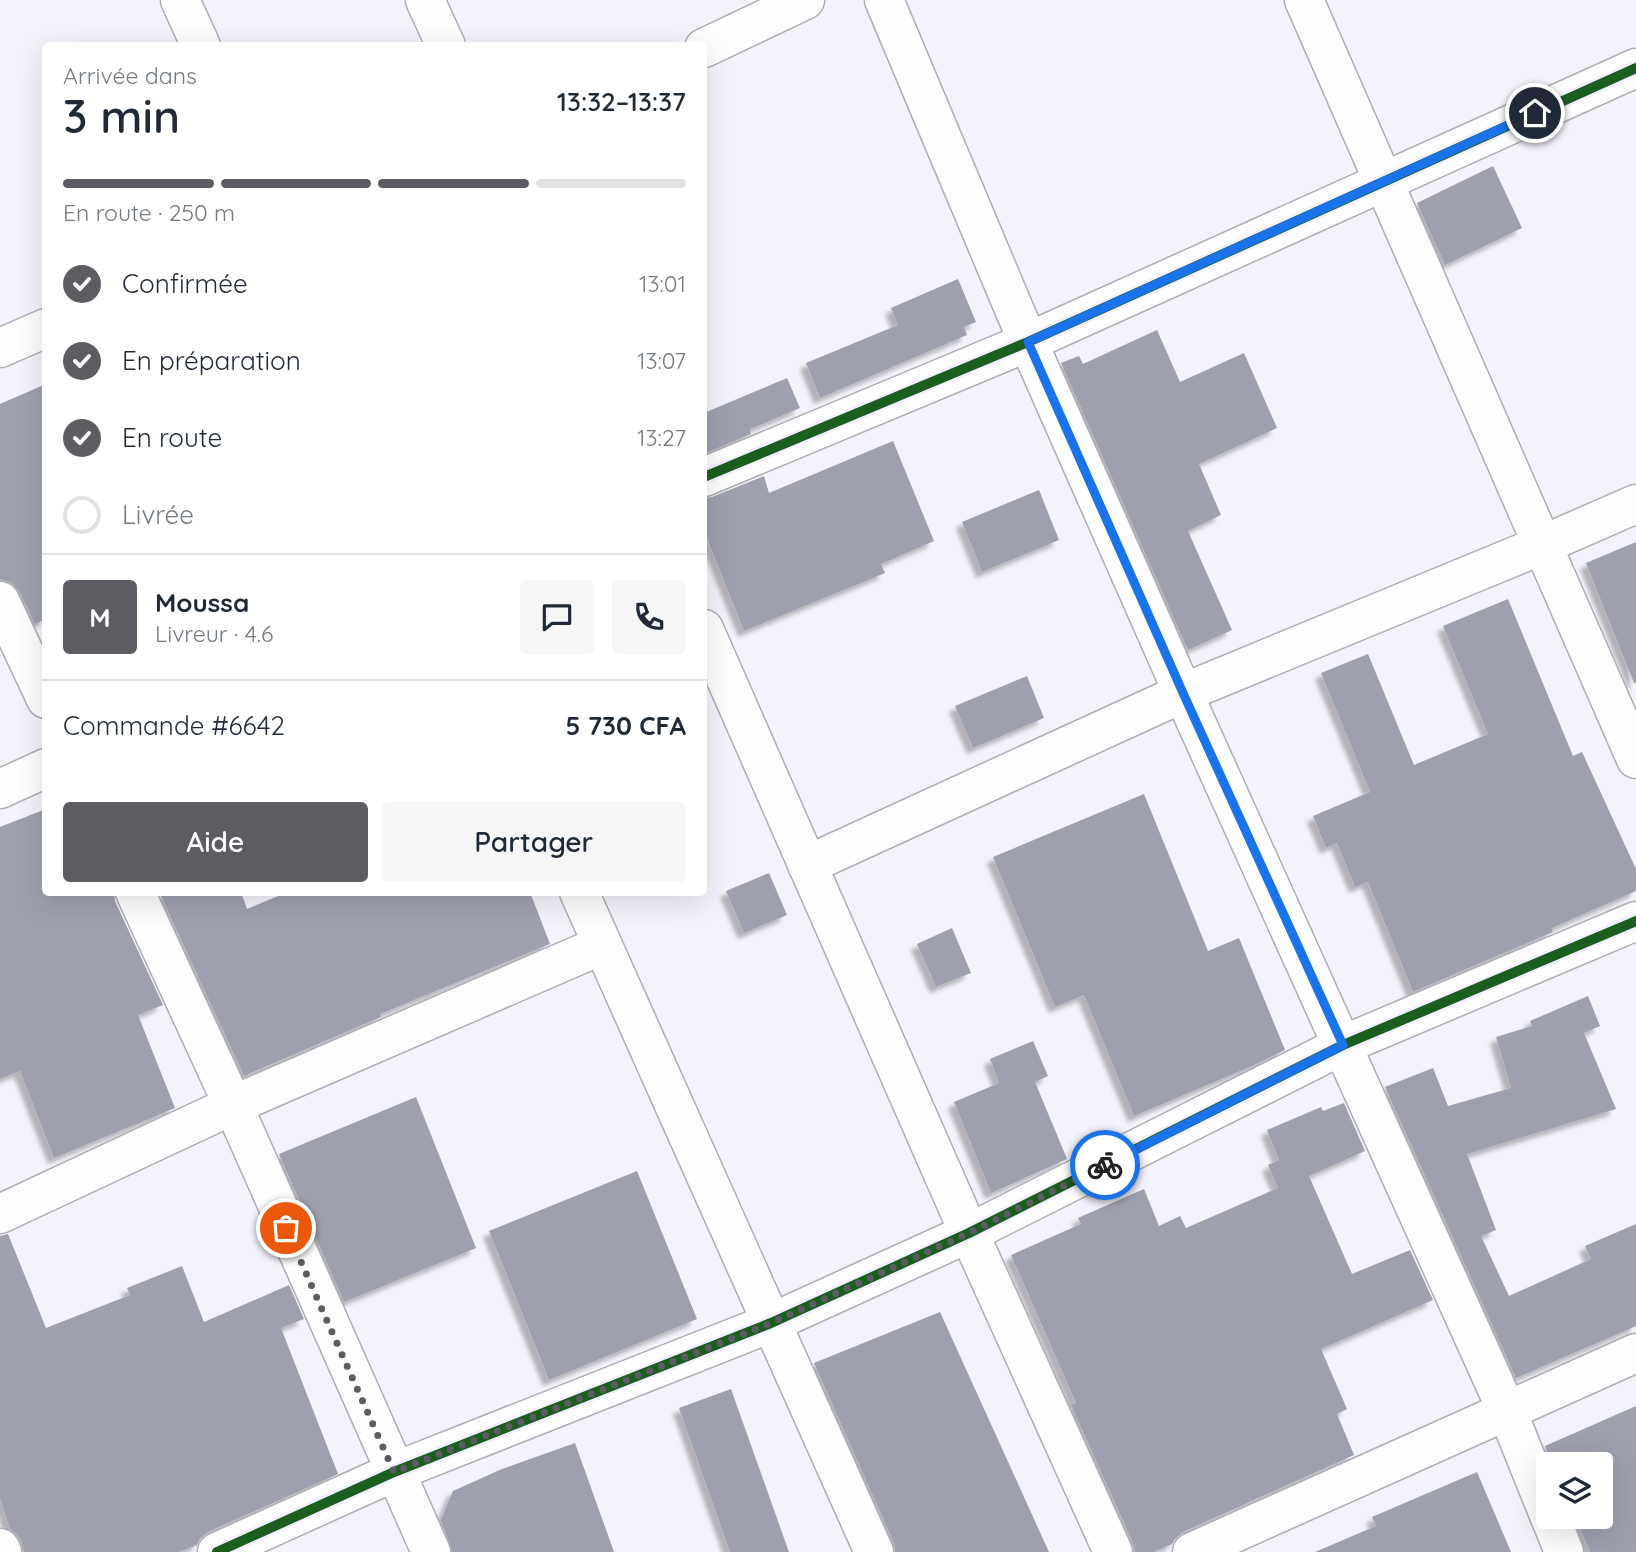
<!DOCTYPE html>
<html lang="fr">
<head>
<meta charset="utf-8">
<style>
  :root { --surface:#fff; --page:#f6f6f7; --text:#1f2937; --muted:#747a83; --line:#e0e1e3; --accent:#5e5c63 }
  body { margin:0; font-family:Quicksand,sans-serif; background:var(--page); color:var(--text); height:100vh; display:flex; flex-direction:column; font-size:26px; white-space:nowrap }
  * { box-sizing:border-box; margin:0 }
  p { font-size:23px; color:var(--muted) }
  .icon { flex:none; width:38px; height:38px; fill:none; stroke:currentColor; stroke-width:2; stroke-linecap:round; stroke-linejoin:round }
  .map { position:relative; flex:1; overflow:hidden }
  .sheet { position:absolute; left:42px; top:42px; width:665px; height:854px; display:flex; flex-direction:column; background:var(--surface); border-radius:7px; box-shadow:0 7px 28px #0002 }
  .sheet>* { flex:none }
  .buttons { position:absolute; left:1536px; top:1452px; display:grid; gap:14px }
  .buttons a { display:grid; place-items:center; width:77px; height:77px; border-radius:7px; background:var(--surface); box-shadow:0 7px 28px #0002; font-size:35px }
  .pin { position:absolute; display:grid; place-items:center; width:60px; height:60px; color:#fff; margin:-30px; border:4px solid #fff; border-radius:50%; box-shadow:0 2px 7px #0007 }
  .courier { position:absolute; display:grid; place-items:center; width:70px; height:70px; margin:-35px; border:5px solid #1a73e8; border-radius:50%; background:#fff; color:#222; box-shadow:0 2px 9px #0007 }
  .summary em { font-style:normal; font-weight:600 }
  .summary div { display:flex; flex-direction:column-reverse }
  .summary { display:flex; align-items:center; justify-content:space-between; height:119px; padding:0 21px }
  h1 { font-size:46px; font-weight:600; line-height:52px }
  .bar { display:grid; grid-template-columns:repeat(4,1fr); gap:10px 7px; align-content:center; height:84px; padding:0 21px }
  .bar i { height:9px; border-radius:5px; background:var(--line) }
  .bar .on { background:var(--accent) }
  .bar p { grid-column:span 4 }
  .line { display:flex; align-items:center; gap:18px; padding:0 21px; border-top:2px solid var(--line) }
  .line div { flex:1 }
  .round { display:grid; place-items:center; flex:none; width:74px; height:74px; border-radius:7px; background:var(--page) }
  ol { padding:0 21px; list-style:none }
  li { display:flex; align-items:center; gap:21px; height:77px }
  li p { margin-inline-start:auto }
  li .icon { padding:7px; border-radius:50%; background:var(--accent); color:#fff; stroke-width:4 }
  li:last-child { color:var(--muted) }
  li i { width:38px; height:38px; border:4px solid var(--line); border-radius:50% }
  .action { display:flex; gap:14px; margin-top:auto; padding:14px 21px }
  .action a { flex:1; height:80px; border-radius:7px; background:var(--accent); color:#fff; font-size:28px; font-weight:600; line-height:80px; text-align:center }
  .action a+a { background:var(--page); color:var(--text) }
  .map>svg:first-child { display:block }
</style>
</head>
<body>
<div class="map">
<svg width="1636" height="1552" viewBox="0 0 1636 1552">
  <defs>
    <filter id="shadow"><feDropShadow dx="-6" dy="6" stdDeviation="2" flood-color="#0004"/></filter>
  </defs>
  <rect width="100%" height="100%" fill="#f4f2fa"/>
  <g fill="#9ea0ae" filter="url(#shadow)">
    <polygon points="1493,166 1522,228 1445,265 1417,203"/>
    <polygon points="958,279 976,322 964,327 967,335 820,398 806,363 898,325 891,308"/>
    <polygon points="1157,330 1180,382 1244,353 1277,428 1199,464 1221,515 1188,531 1232,630 1188,650 1061,363 1079,356 1083,364"/>
    <polygon points="787,378 800,408 750,429 751,434 704,454 704,413"/>
    <polygon points="46,384 46,619 35,624 19,591 12,583 0,579 0,404"/>
    <polygon points="893,441 934,541 881,564 885,573 744,631 704,531 704,498 712,497 764,476 769,493"/>
    <polygon points="1039,490 1059,540 982,572 962,522"/>
    <polygon points="1636,542 1636,683 1634,683 1586,563"/>
    <polygon points="1508,599 1573,756 1582,752 1636,869 1636,891 1552,928 1553,932 1413,992 1368,882 1355,887 1337,843 1326,848 1313,816 1370,792 1321,673 1368,654 1414,765 1488,734 1443,626"/>
    <polygon points="1027,676 1044,718 973,748 955,706"/>
    <polygon points="1144,794 1208,951 1239,938 1285,1050 1252,1066 1134,1116 1084,995 1055,1007 993,857"/>
    <polygon points="46,809 46,892 114,892 115,901 163,1005 138,1015 175,1108 54,1158 20,1071 0,1079 0,827"/>
    <polygon points="769,873 787,915 744,933 726,891"/>
    <polygon points="159,892 241,892 247,909 288,892 530,892 550,944 380,1014 381,1017 244,1076"/>
    <polygon points="952,928 971,973 936,987 917,944"/>
    <polygon points="1588,996 1600,1026 1584,1033 1616,1109 1467,1154 1496,1230 1481,1236 1509,1296 1591,1259 1585,1246 1636,1224 1636,1326 1516,1378 1385,1087 1433,1068 1448,1106 1511,1088 1496,1037 1532,1026 1530,1021"/>
    <polygon points="1033,1041 1048,1076 1035,1082 1067,1159 991,1193 954,1102 999,1083 990,1059"/>
    <polygon points="416,1097 476,1248 344,1302 279,1154"/>
    <polygon points="1344,1103 1365,1151 1309,1176 1352,1274 1410,1250 1433,1300 1321,1349 1347,1409 1337,1414 1354,1455 1183,1532 1175,1539 1172,1544 1154,1552 1135,1552 1133,1543 1071,1405 1076,1403 1011,1255 1081,1224 1078,1218 1144,1189 1159,1226 1180,1216 1186,1228 1278,1188 1268,1165 1279,1160 1267,1130 1321,1107 1323,1111"/>
    <polygon points="637,1171 697,1319 549,1380 489,1231"/>
    <polygon points="8,1234 46,1328 130,1295 127,1288 182,1266 204,1322 289,1285 304,1319 281,1328 338,1474 208,1532 200,1539 197,1545 179,1552 24,1552 20,1538 10,1529 0,1498 0,1236"/>
    <polygon points="940,1312 1049,1552 895,1552 894,1543 814,1363"/>
    <polygon points="731,1389 789,1552 730,1552 679,1408"/>
    <polygon points="1636,1406 1636,1552 1590,1552 1575,1517 1601,1517 1601,1465 1552,1465 1545,1446"/>
    <polygon points="575,1443 614,1552 452,1552 441,1520 453,1491 502,1469"/>
    <polygon points="1477,1472 1511,1552 1315,1552 1376,1526 1372,1517"/>
  </g>
  <g fill="none" stroke-linecap="round" stroke-linejoin="round">
    <defs>
      <g id="minor">
        <polyline points="180,0 201,46"/>
        <polyline points="425,0 446,46"/>
        <polyline points="1304,0 1636,759"/>
        <polyline points="704,48 805,0"/>
        <polyline points="0,348 46,328"/>
        <polyline points="704,477 1028,342 1636,68"/>
        <polyline points="0,601 46,699"/>
        <polyline points="704,629 969,1233 1113,1552"/>
        <polyline points="0,789 46,768"/>
        <polyline points="807,865 1183,693 1542,545 1636,504"/>
        <polyline points="135,892 233,1105 431,1552"/>
        <polyline points="579,892 874,1552"/>
        <polyline points="0,1214 233,1105 602,945"/>
        <polyline points="0,1548 2,1552"/>
        <polyline points="217,1552 394,1472 771,1323 969,1233 1343,1045 1636,921"/>
        <polyline points="1192,1552 1636,1353"/>
      </g>
      <g id="major">
        <polyline points="884,0 1028,342 1183,693 1507,1411 1549,1515"/>
        <polyline points="1550,1517 1564,1552"/>
      </g>
    </defs>
    <use href="#minor" stroke="#afadb4" stroke-width="41"/>
    <use href="#major" stroke="#afadb4" stroke-width="41"/>
    <use href="#minor" stroke="#fdfdfe" stroke-width="38"/>
    <use href="#major" stroke="#fdfdfe" stroke-width="38"/>
    <defs>
      <g id="cycleway">
        <polyline points="704,477 1028,342 1636,68"/>
        <polyline points="217,1552 394,1472 771,1323 969,1233 1343,1045 1636,921"/>
      </g>
    </defs>
    <use href="#cycleway" stroke="#f2effe" stroke-width="15"/>
    <use href="#cycleway" stroke="#1b5e20" stroke-width="10"/>
  </g>
  <g fill="none" stroke-linecap="round" stroke-linejoin="round">
    <polyline stroke="#5e5c63" stroke-width="7" stroke-dasharray="0 12.6" points="286,1228 394,1472 771,1323 969,1233 1105,1165"/>
    <polyline stroke="#1a73e8" stroke-width="9" points="1105,1165 1343,1045 1183,693 1028,342 1535,113"/>
  </g>
</svg>
<div class="buttons">
<a><svg class="icon" aria-label="layers" viewBox="0 0 24 24"><path d="M12 4l9 5-9 5-9-5zM3 14l9 5 9-5"/></svg></a>
</div>
<div class="pin" style="left:286px;top:1228px;background:#ea580c"><svg class="icon" aria-label="bag" viewBox="0 0 24 24"><path d="M5 8h14l-1 12H6zM9 8a3 3 0 0 1 6 0"/></svg></div>
<div class="pin" style="left:1535px;top:113px;background:#1f2937"><svg class="icon" aria-label="home" viewBox="0 0 24 24"><path d="M3 11l9-7 9 7M6 9v11h12V9"/></svg></div>
<div class="courier" style="left:1105px;top:1165px"><svg class="icon" aria-label="bike" viewBox="0 0 24 24"><circle cx="6" cy="16" r="4"/><circle cx="18" cy="16" r="4"/><path d="M6 16l4-8h5l3 8M10 8l3 8H6M13 5h3"/></svg></div>
<section class="sheet">
<div class="summary"><div><h1>3 min</h1><p>Arrivée dans</p></div><em>13:32–13:37</em></div>
<div class="bar"><i class="on"></i><i class="on"></i><i class="on"></i><i></i><p>En route · 250 m</p></div>
<ol>
<li><svg class="icon" aria-label="check" viewBox="0 0 24 24"><path d="M5 12l5 5 9-10"/></svg>Confirmée<p>13:01</p></li>
<li><svg class="icon" aria-label="check" viewBox="0 0 24 24"><path d="M5 12l5 5 9-10"/></svg>En préparation<p>13:07</p></li>
<li><svg class="icon" aria-label="check" viewBox="0 0 24 24"><path d="M5 12l5 5 9-10"/></svg>En route<p>13:27</p></li>
<li><i></i>Livrée</li>
</ol>
<div class="line" style="height:126px"><b class="round" style="background:var(--accent);color:#fff">M</b><div><b>Moussa</b><p>Livreur · 4.6</p></div><a class="round"><svg class="icon" aria-label="chat" viewBox="0 0 24 24"><path d="M4 5h16v11H9l-5 4z"/></svg></a><a class="round"><svg class="icon" aria-label="phone" viewBox="0 0 24 24"><path d="M5 4h4l2 5-3 2q2 4 5 5l2-3 5 2v4C11 20 4 13 5 4z"/></svg></a></div>
<div class="line" style="height:91px"><div>Commande #6642</div><b>5 730 CFA</b></div>
<div class="action"><a>Aide</a><a>Partager</a></div>
</section>
</div>
</body>
</html>
